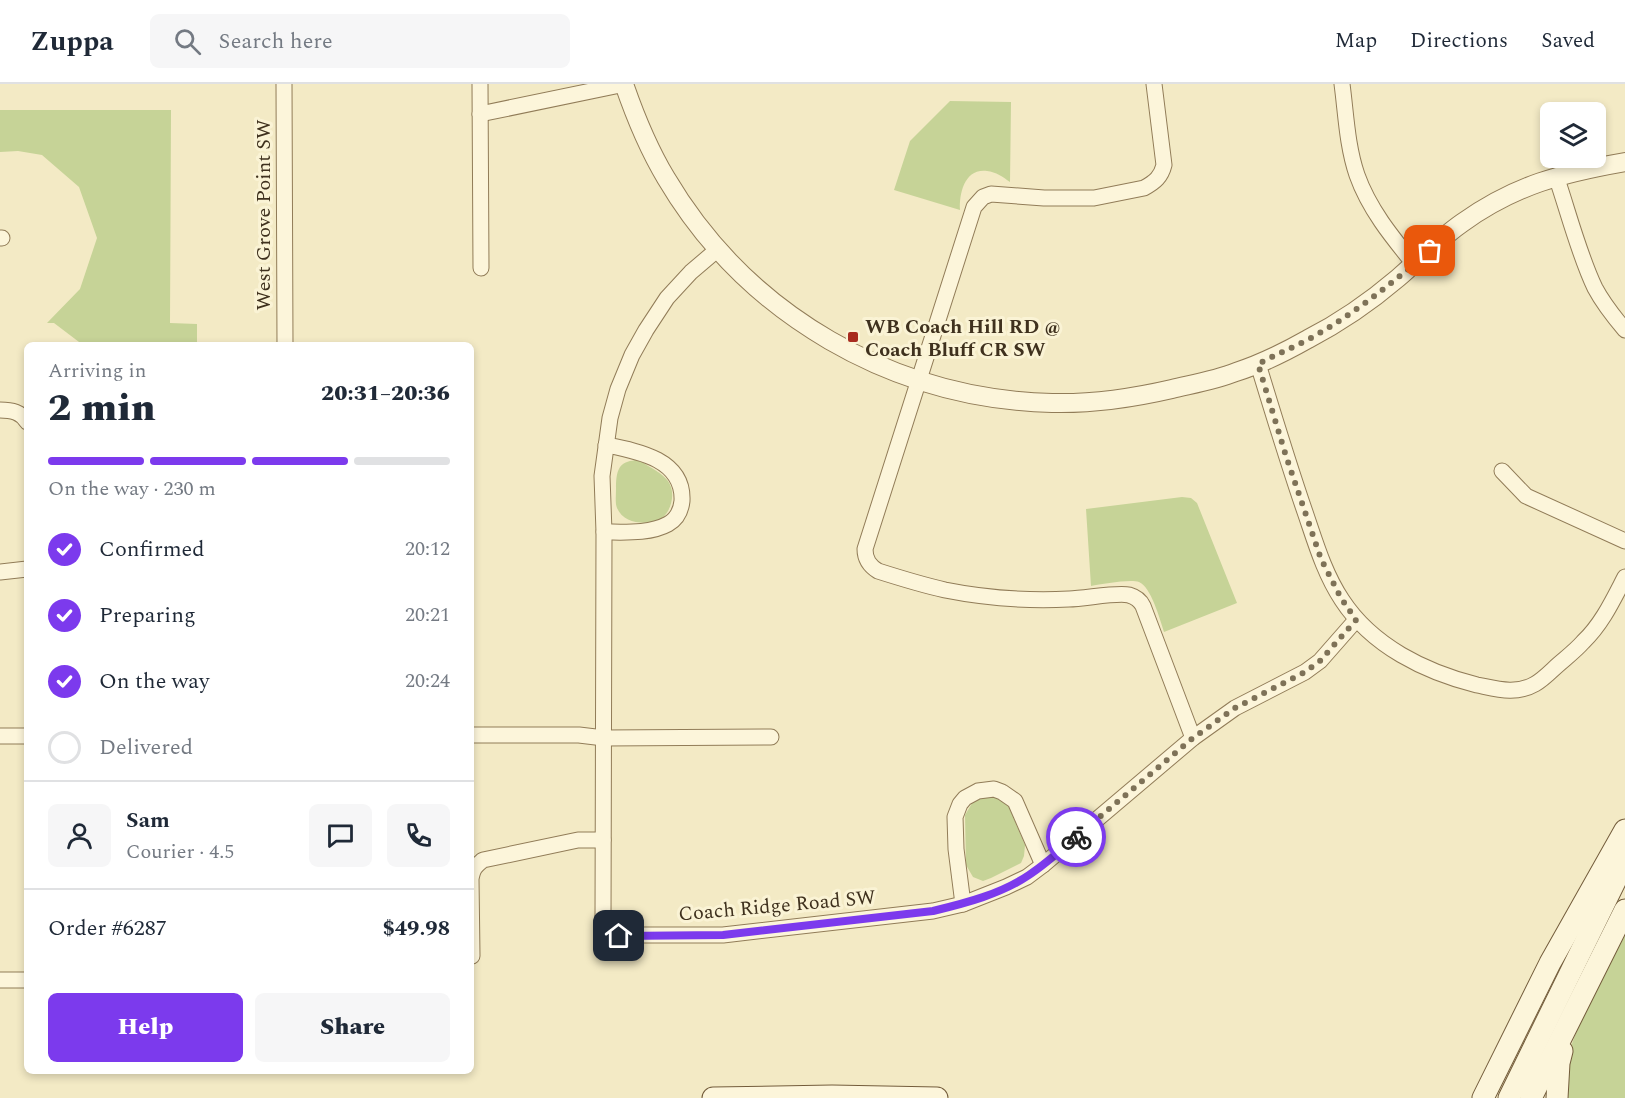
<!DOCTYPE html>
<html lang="en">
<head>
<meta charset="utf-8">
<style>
  :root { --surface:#fff; --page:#f6f6f7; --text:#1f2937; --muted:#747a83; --line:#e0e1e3; --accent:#7c3aed }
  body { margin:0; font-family:Spectral,serif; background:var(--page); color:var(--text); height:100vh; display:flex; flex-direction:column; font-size:22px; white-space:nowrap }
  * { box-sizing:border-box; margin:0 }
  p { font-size:20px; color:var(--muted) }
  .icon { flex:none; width:33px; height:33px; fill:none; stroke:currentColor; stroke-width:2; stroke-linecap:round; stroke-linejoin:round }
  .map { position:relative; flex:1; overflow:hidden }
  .panel { position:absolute; left:24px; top:258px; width:450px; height:732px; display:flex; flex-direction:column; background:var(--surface); border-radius:9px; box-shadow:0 3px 9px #0003 }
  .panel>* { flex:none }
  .fabs { position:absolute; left:1540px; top:18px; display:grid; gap:12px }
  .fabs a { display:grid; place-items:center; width:66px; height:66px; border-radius:9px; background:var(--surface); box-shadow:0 3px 9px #0003; font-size:30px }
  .pin { position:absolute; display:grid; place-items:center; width:51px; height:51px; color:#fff; margin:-26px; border-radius:12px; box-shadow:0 3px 9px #0006 }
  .courier { position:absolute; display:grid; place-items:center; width:60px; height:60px; margin:-30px; border:4px solid #7c3aed; border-radius:50%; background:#fff; color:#222; box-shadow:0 2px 8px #0007 }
  .overview em { font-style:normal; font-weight:800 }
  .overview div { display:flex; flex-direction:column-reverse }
  .overview { display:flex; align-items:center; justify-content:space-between; height:102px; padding:0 24px }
  h1 { font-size:39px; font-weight:800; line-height:45px }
  .bar { display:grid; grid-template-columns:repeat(4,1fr); gap:9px 6px; align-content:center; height:72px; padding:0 24px }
  .bar i { height:8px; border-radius:4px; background:var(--line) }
  .bar .active { background:var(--accent) }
  .bar p { grid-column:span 4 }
  .line { display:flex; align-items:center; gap:15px; padding:0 24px; border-top:2px solid var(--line) }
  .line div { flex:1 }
  .round { display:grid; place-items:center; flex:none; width:63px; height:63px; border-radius:9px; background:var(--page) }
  ol { padding:0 24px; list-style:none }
  li { display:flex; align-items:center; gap:18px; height:66px }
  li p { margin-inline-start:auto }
  li .icon { padding:6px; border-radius:50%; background:var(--accent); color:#fff; stroke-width:4 }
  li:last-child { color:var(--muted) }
  li i { width:33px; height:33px; border:3px solid var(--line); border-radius:50% }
  .primary-button { display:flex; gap:12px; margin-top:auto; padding:12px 24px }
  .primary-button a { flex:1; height:69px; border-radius:9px; background:var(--accent); color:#fff; font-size:24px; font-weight:800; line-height:69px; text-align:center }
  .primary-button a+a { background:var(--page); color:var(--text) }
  header { display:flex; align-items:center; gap:36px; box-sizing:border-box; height:84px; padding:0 30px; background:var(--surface); border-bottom:2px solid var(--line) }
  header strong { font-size:28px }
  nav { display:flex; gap:33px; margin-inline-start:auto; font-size:21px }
  .search { width:420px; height:54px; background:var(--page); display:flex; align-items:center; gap:15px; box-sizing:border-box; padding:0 21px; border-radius:9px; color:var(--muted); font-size:22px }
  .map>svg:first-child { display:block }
</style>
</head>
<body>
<header>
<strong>Zuppa</strong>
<div class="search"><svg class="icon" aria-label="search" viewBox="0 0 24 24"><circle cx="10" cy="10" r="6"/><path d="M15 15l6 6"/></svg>Search here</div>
<nav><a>Map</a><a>Directions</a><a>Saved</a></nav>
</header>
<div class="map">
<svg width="1625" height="1014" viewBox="0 0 1625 1014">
  <rect width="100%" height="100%" fill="#f3eac5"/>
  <g fill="#c6d397">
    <path d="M 950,17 L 1011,18 L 1010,98 C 1003,93 996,88 987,87 C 965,84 959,109 960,126 L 894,106 L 910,57 Z"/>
    <polygon points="0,26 171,26 170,239 197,240 197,261 83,261 54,239 47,239 80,205 97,154 79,103 42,71 18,67 0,68"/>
    <path d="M 637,376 L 642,378 C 651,384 662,389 668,397 C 678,411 669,436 653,438 C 639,440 623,438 617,424 C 615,419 616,411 616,405 C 616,398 616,389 620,383 C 625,377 630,377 637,376 Z"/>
    <path d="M 1182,413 L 1191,414 L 1197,419 L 1237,519 L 1164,548 C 1160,535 1151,503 1139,498 C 1130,495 1102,500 1091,502 L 1086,425 Z"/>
    <polygon points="996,712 1009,723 1025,761 1024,772 1021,779 991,794 983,797 973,793 966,781 965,731 974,716 981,713"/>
    <path d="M 1625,851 L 1625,1014 L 1562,1014 C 1563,1006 1562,998 1563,991 C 1573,943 1602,895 1625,851 Z"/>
  </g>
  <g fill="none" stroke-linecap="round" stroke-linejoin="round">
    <defs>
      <g id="minor">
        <polyline points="284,0 285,261"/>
        <polyline points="480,0 481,184"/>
        <path d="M 1154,0 L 1164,81 C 1161,93 1155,98 1144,104 L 1094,114 L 1044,114 L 991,110 L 983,113 L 974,123 L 865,465 C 865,476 870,482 878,487 C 900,494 923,501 945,506 C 985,514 1028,517 1069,515 C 1084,515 1117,508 1129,511 C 1136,513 1140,516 1143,522 L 1193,654"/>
        <path d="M 1342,0 C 1346,30 1347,62 1357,91 C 1369,125 1392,153 1414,180"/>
        <polyline points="480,30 625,0"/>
        <path d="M 1556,92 C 1568,127 1579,171 1595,204 C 1603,219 1614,233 1625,246"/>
        <polyline points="0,154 2,154"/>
        <polyline points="718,165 691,188 667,214 646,246 632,271 618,305 610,334 602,392 604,448 603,838 609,848 613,851 723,851 933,827 963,820 1006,803 1027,793 1043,781 1193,654 1235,624 1305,588 1320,577 1356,536"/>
        <path d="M 1258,280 C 1273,329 1288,379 1305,428 C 1315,457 1324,489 1342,516 C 1372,562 1425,588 1477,601 C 1497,605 1516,611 1535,600 C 1544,595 1552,586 1559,580 C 1567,573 1576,566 1583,558 C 1602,540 1613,516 1625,493"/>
        <path d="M 0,326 C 12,326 21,328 27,338"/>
        <polyline points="1502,387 1526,412 1625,457"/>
        <path d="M 604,448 C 624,448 650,450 668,440 C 677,435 681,426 682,417 C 684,375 637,367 606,361"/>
        <polyline points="0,488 27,485"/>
        <polyline points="471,651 579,651 604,654 771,653"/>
        <polyline points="0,652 27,652"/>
        <polyline points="963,820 956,765 955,733 960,720 965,714 978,707 994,705 1002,708 1015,717 1043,781"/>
        <path d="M 472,872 L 471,795 C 473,784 475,783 483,776 L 578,756 L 603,756"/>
        <polyline points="0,896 27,896"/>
      </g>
      <path id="tertiary" d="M 624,0 C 635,32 648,64 666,94 C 747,231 893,315 1052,319 C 1092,320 1133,314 1172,305 C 1193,300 1216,296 1236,288 C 1261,280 1285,268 1308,255 C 1339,239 1371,217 1398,194 C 1419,176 1439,155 1462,139 C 1515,101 1562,89 1625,78"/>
      <g id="secondary">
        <polyline points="713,1014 832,1012 937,1014"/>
        <polyline points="1483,1014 1550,879 1625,746"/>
        <polyline points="1509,1014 1625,777"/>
        <polyline points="1531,1014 1625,826"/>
        <polyline points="1557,1014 1559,979 1562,967"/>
      </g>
    </defs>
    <use href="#minor" stroke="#917c58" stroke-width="17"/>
    <use href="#tertiary" stroke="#917c58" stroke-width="20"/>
    <use href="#secondary" stroke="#735c3b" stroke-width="23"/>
    <use href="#minor" stroke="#fcf5da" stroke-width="15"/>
    <use href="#tertiary" stroke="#fcf5da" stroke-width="18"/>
    <use href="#secondary" stroke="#fcf5da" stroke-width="21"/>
  </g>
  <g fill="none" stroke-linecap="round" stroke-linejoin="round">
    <path stroke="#7e7258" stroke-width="6" stroke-dasharray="0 10.8" d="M 1076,753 L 1193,654 L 1235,624 L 1305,588 L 1320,577 L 1356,536 L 1341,514 L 1321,475 L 1286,372 L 1258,280 C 1275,271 1292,264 1309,255 C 1353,231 1392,199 1430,167"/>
    <path stroke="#7c3aed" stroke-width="8" d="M 619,852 L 723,851 L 933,827 C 966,819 1001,810 1029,791 C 1046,780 1061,766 1076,753"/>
  </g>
  <rect fill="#a82c20" stroke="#faf3d5" stroke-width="2" x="847" y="247" width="12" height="12" rx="3"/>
  <g text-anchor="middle" stroke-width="6" stroke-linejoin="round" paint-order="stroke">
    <g font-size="20" fill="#3f311e" stroke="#faf3d5">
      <text transform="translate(263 131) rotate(-90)" y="7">West Grove Point SW</text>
      <text transform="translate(777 821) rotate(-5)" y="7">Coach Ridge Road SW</text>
    </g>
    <g font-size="20" font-weight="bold" fill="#3f311e" stroke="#faf3d5" text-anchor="start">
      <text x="865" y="249">WB Coach Hill RD @<tspan x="865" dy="23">Coach Bluff CR SW</tspan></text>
    </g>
  </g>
</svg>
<div class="fabs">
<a><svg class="icon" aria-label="layers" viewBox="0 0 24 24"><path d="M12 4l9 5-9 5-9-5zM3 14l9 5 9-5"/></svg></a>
</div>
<div class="pin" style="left:1430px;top:167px;background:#ea580c"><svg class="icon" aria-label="bag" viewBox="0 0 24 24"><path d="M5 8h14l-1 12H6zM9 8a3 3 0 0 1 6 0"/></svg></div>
<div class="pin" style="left:619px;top:852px;background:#1f2937"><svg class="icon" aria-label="home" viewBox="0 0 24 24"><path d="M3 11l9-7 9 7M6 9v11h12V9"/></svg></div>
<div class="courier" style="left:1076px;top:753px"><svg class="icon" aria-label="bike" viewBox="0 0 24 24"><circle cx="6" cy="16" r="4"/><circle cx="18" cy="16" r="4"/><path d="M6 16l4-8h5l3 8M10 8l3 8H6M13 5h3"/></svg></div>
<section class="panel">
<div class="overview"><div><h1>2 min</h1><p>Arriving in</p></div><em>20:31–20:36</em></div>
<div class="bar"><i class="active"></i><i class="active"></i><i class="active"></i><i></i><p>On the way · 230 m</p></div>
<ol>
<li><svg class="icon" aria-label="check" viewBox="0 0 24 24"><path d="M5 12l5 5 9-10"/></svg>Confirmed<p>20:12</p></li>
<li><svg class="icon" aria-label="check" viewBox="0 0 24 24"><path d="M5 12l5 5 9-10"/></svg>Preparing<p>20:21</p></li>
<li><svg class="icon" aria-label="check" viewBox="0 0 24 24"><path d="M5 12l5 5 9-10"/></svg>On the way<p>20:24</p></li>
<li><i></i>Delivered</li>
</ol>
<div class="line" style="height:108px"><a class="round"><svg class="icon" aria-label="person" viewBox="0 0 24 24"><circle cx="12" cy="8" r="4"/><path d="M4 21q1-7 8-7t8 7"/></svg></a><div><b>Sam</b><p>Courier · 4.5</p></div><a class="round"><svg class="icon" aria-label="chat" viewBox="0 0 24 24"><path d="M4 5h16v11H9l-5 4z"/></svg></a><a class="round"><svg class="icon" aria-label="phone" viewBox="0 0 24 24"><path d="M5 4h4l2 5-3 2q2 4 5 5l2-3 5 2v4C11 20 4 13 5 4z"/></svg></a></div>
<div class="line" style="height:78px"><div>Order #6287</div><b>$49.98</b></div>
<div class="primary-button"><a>Help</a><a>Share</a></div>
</section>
</div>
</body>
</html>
